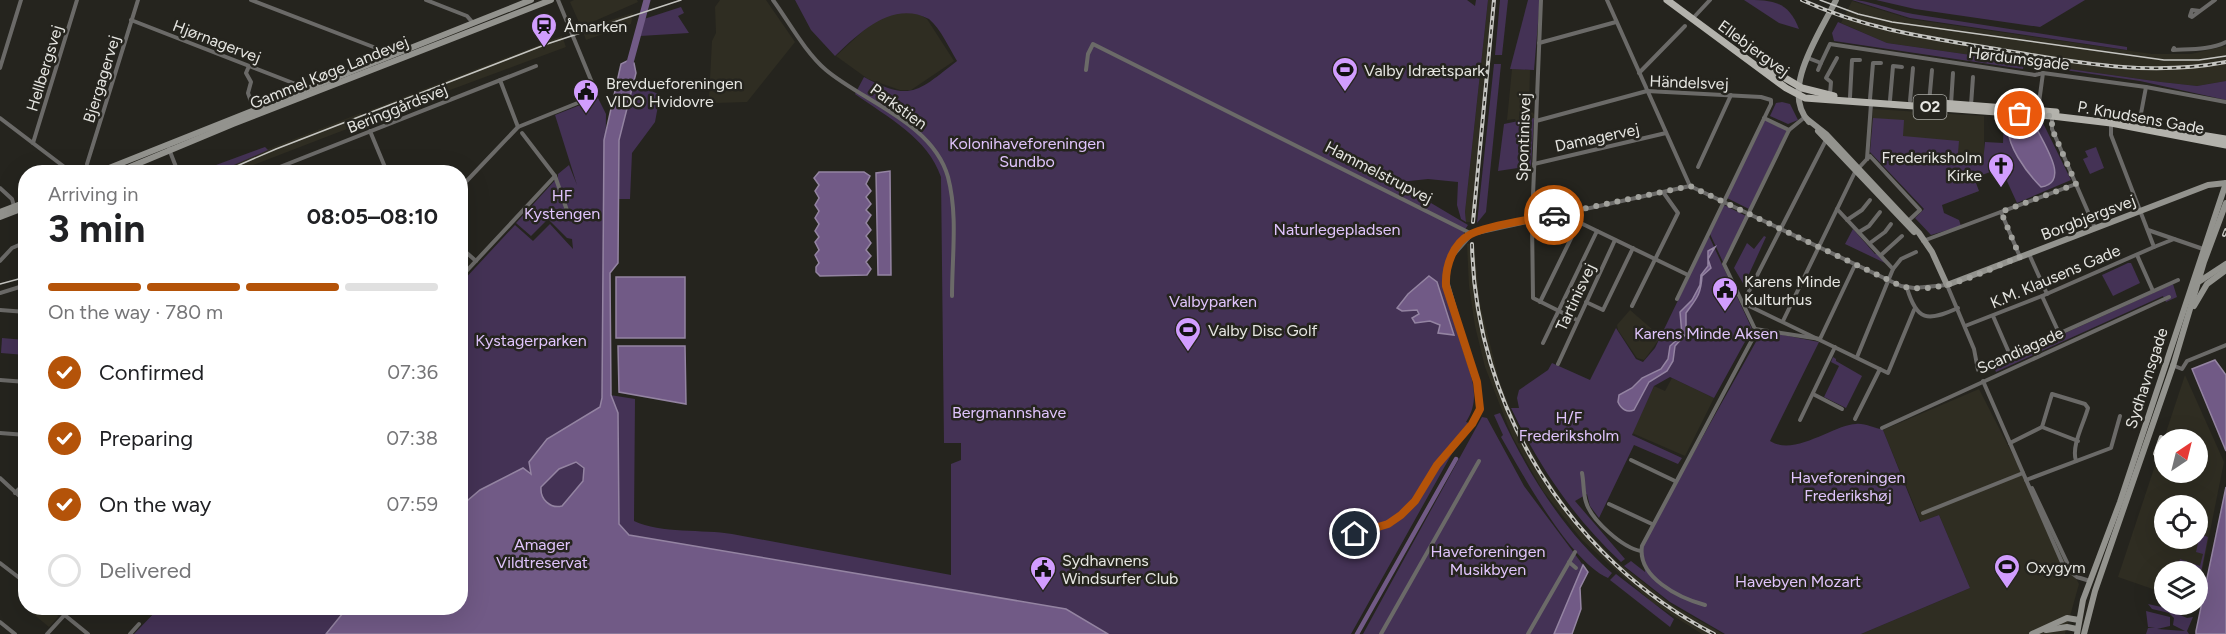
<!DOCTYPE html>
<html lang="en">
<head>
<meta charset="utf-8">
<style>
  :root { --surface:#fff; --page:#f6f6f6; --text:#202124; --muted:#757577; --line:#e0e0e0; --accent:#b45309 }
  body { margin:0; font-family:Figtree,sans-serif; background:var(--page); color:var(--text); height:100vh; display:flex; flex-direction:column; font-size:22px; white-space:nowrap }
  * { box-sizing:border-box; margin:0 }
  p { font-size:20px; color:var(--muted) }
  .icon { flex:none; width:33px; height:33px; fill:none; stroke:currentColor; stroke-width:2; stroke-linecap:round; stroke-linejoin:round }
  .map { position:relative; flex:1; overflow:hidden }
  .side { position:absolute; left:18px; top:165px; width:450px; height:450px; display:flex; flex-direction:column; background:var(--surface); border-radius:24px; box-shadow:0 6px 24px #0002 }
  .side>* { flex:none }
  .needle { width:39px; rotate:35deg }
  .controls { position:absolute; left:2154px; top:429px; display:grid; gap:12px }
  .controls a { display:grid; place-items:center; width:54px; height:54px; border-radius:50%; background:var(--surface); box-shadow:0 6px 24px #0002; font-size:30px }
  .pin { position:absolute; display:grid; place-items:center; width:51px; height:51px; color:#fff; margin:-26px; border:3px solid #fff; border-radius:50%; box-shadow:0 2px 6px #0007 }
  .courier { position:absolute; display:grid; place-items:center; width:60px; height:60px; margin:-30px; border:4px solid #b45309; border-radius:50%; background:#fff; color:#222; box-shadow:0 2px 8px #0007 }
  .headline em { font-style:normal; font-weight:700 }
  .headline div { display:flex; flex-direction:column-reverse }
  .headline { display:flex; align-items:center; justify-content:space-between; height:102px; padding:0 30px }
  h1 { font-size:39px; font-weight:700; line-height:45px }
  .bar { display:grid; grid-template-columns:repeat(4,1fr); gap:9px 6px; align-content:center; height:72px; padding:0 30px }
  .bar i { height:8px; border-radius:4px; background:var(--line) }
  .bar .on { background:var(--accent) }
  .bar p { grid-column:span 4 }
  ol { padding:0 30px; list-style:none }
  li { display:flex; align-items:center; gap:18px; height:66px }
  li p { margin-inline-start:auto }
  li .icon { padding:6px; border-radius:50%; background:var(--accent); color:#fff; stroke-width:4 }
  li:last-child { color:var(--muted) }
  li i { width:33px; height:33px; border:3px solid var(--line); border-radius:50% }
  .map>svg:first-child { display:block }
</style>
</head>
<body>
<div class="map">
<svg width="2226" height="634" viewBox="0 0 2226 634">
  <rect width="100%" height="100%" fill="#25241e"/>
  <g fill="#2f2d22" fill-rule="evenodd">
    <polygon points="574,0 637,0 638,2 581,27 570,2"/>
    <polygon points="720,0 766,0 795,42 747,102 716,103 709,97 712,41 716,33 715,7"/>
    <polygon points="1488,0 1496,0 1474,222 1466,222 1465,212"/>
    <polygon points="1852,1 1910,19 2152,54 2191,54 2226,46 2226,81 2197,86 2161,82 1887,43 1841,23"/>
    <polygon points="894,10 912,10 927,19 954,61 911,90 900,90 868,79 836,56 876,19"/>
    <polygon points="633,13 631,24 586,40 582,29"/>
    <polygon points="562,36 566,47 372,119 368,111"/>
    <polygon points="1512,69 1530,70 1529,109 1534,114 1534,120 1517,124 1515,119 1507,120"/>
    <polygon points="1873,109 1984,116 1984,162 1988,172 1974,178 1979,191 1926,210 1870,152"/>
    <polygon points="361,113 365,122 235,172 218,172 261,152"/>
    <polygon points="1467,244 1474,244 1480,304 1499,380 1512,413 1541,469 1576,520 1615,560 1672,605 1723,634 1702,634 1653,603 1582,540 1543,491 1512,436 1485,367 1475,326 1469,286"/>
    <polygon points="1630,310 1661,337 1644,360 1637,358 1618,330 1617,325"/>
    <path d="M 2185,375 L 2224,462 L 2198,591 L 2198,572 L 2164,572 L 2164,593 L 2118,577 ZM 2164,440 L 2198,440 L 2198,472 L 2164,472 ZM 2164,506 L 2198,506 L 2198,538 L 2164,538 Z"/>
    <polygon points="1672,378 1714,398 1685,456 1632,433 1654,386 1665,391"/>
    <polygon points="1979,389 2079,584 2065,634 1861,634 1970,588 1939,515 1921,522 1883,430"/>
    <polygon points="26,608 51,608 57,612 58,617 49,627"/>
  </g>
  <g fill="#443255">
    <path d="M 795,0 L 1467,0 L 1475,6 L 1476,0 L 1488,0 L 1465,212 L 1466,222 L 1461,219 L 1457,205 L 1458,182 L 1428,179 L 1400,182 L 1432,199 L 1431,203 L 1468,225 L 1464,231 L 1464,236 C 1425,272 1453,303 1463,344 L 1461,344 C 1469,372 1483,396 1466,422 L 1469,423 L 1351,634 L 1109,634 L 1065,610 L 1106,634 L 134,634 L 159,608 L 460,608 L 461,283 L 515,225 L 533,241 L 550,224 L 573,249 L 572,239 L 567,238 L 548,219 L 531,236 L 516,223 L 558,177 L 558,174 L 569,165 L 577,185 L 555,115 L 598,98 L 606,114 L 602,398 L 610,399 L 610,395 L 635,399 L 634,521 C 661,534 703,529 732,534 L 951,575 L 951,464 L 961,460 L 961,443 L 944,443 L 941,177 C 928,138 887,117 855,94 L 864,77 C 911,102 917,92 957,61 C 949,48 941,29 929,19 C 893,0 860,32 835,56 L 811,30 Z"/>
    <polygon points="1500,0 1508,0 1502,55 1495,55"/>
    <polygon points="1528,0 1540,0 1534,70 1510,69"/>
    <path d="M 1744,0 C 1771,0 1788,0 1799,29 L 1779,23 Z"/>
    <path d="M 1852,0 C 1869,0 1894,11 1913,14 L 2127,47 L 2127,50 L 1910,18 Z"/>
    <polygon points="1876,0 2085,0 2040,27 1915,9"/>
    <polygon points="681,7 684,13 678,16 689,33 640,36 644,19"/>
    <polygon points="1838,22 1887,43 2161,82 2197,86 2226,81 2226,100 2140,81 2024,64 2023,69 1834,41 1832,33"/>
    <polygon points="1494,64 1501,64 1486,212 1477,223"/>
    <polygon points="633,82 660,95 655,122 632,153 630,199 618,199 619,140"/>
    <polygon points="1782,102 1790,104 1798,120 1788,124 1770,116 1776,103"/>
    <polygon points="1534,118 1531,166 1498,171 1504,124"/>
    <polygon points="1873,118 1904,120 1903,136 1959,141 1958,153 1964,153 1964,160 1983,162 1985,142 2003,143 2004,119 2043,123 2071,180 2017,203 2001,168 1974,178 1979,191 1942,205 1944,213 1959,220 1961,226 1931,235 1915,218 1924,209 1870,152"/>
    <polygon points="1765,120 1787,130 1749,209 1727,198"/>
    <polygon points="265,147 268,150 218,172 197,172"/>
    <polygon points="2096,147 2104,168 2090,174 2083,159 2088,157 2085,151"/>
    <polygon points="1724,205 1746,216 1723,262 1710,234"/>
    <polygon points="1853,229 1875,254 1877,253 1887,264 1845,244"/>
    <path d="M 1709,236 L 1752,329 L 1714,398 L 1670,377 L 1654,386 L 1632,435 L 1682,458 L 1678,464 L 1634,445 L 1599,518 L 1590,506 L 1587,494 L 1575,501 L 1625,559 L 1621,562 C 1573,517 1540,468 1511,408 L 1519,408 L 1517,398 L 1519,390 L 1548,370 L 1552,363 L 1590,380 L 1616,328 L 1636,359 L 1643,362 L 1655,348 Z"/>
    <polygon points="1764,236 1766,237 1744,285 1734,268 1747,243 1754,249"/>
    <polygon points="2128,263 2131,263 2140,283 2113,296 2102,275"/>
    <polygon points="2173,284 2177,297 2166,302 2163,296 1996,372 1993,366"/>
    <path d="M 1762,331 L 1819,342 L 1770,441 C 1795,457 1835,424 1856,424 C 1864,423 1875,428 1883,430 L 1920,522 L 1939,515 L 1970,588 L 1861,634 L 1725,634 L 1670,602 L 1624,566 L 1631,561 L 1645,572 L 1642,545 Z"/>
    <polygon points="2,338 25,340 25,355 1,353"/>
    <polygon points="1833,357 1836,359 1836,361 1862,376 1846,408 1824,397 1839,366 1831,362"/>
    <path d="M 1500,413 C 1526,470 1564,532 1612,573 L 1608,578 C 1569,561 1522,473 1501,437 L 1503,435 L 1494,415 Z"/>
    <polygon points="1482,417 1487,418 1524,486 1583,565 1554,634 1363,634"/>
    <polygon points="2200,534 2208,537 2198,588 2198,572 2177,568 2180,559 2200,566 2203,554 2196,552"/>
    <polygon points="1616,574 1674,619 1670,627 1610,580"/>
    <polygon points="2148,604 2166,608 2169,605 2178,605 2173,608 2173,612 2187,618 2193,617 2187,631 2189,634 2146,634 2148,628 2155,628 2148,627 2146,611 2170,617 2170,626 2157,629 2185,631 2173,625 2174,618 2169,613 2152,609"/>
  </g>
  <g fill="#715a86" stroke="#9484a2" stroke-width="1.5" fill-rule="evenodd">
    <path d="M 627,61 L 634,63 L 636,73 L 619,140 L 618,263 L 610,273 L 611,395 L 618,413 L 619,524 L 629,535 L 1066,609 L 1108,634 L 326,634 L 347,608 L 460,608 L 461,506 L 480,490 L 523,468 L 531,474 L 529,462 L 547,439 L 600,407 L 602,398 L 604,140 L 621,64 ZM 576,462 L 584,468 L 583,481 L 562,506 C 550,509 540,499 541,487 L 559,469 Z"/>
    <path d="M 2011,124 L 2035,125 C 2042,142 2072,182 2041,187 C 2029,175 2001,140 2011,124 Z"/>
    <polygon points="890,171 891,275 878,275 876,173"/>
    <polygon points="819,172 864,172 870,176 866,184 871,191 866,197 871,204 866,210 871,215 866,223 871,230 866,236 871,243 866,250 871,256 866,262 871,269 867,275 820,276 816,272 816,267 819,263 815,255 819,250 815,242 819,237 815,231 819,224 815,218 819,211 815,205 819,198 815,191 819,185 814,178"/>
    <path d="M 1715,247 L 1708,259 L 1711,268 L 1702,276 C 1701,295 1696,299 1686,313 L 1686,334 L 1675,346 L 1673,361 L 1667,371 L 1649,382 L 1634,410 C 1627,413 1621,409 1618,402 L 1619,395 L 1632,388 L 1642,378 L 1661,369 L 1668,359 L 1670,346 L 1682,335 L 1680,312 L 1692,300 L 1700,285 L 1701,275 L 1708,266 L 1708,251 Z"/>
    <polygon points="1429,276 1437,282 1454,335 1438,333 1440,325 1430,321 1415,323 1412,318 1419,314 1417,310 1402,311 1397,308 1408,294"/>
    <rect x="616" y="277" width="69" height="61"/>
    <polygon points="618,346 685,346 686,404 619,392"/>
    <polygon points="2215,360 2226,375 2226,451 2192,369"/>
    <polygon points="2226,487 2226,634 2196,634 2196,631"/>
    <polygon points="1583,565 1588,572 1580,588 1581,609 1572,634 1554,634"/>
  </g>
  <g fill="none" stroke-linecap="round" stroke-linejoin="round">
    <polyline stroke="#715a86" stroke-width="4.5" points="1357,634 1456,459"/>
    <polyline stroke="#715a86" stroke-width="7" points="628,70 647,0"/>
    <g stroke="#6b6a68" stroke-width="4">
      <polyline points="251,0 376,48 389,56"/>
      <polyline points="426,0 467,16 473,23"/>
      <path d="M 773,0 C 789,22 805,52 826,70 C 864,102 933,123 948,177 C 958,215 952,256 952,296"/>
      <polyline points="1541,0 1532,220 1533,298 1577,320"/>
      <polyline points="1607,0 1690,186"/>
      <polyline points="2200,11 2192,10 2190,16 2192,17 2215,0"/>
      <polyline points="1695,16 1710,0"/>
      <polyline points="131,20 293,83 305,91"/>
      <polyline points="1539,43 1616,22"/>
      <path d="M 2174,48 L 2173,50 C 2190,49 2210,50 2226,42"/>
      <polyline points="1808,58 1821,63 1830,44 2035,75 2043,73 2146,87 2226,102"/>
      <polyline points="249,66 246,73 251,82 248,93 254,110"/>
      <polyline points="0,68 21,0"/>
      <polyline points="1086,70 1088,54 1093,44 1472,234 1690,186 1901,286 1914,288 1947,285 1974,349 1978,370 2178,280"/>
      <polyline points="1818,70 1821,63"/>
      <polyline points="1639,73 1685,26"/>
      <polyline points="500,80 518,127"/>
      <polyline points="1830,94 1831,82 1826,78 1837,58"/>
      <polyline points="1850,97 1852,60 1860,60"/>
      <polyline points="1870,99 1873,63 1881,63"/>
      <polyline points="1890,100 1893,66 1902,67"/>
      <polyline points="1910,101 1913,68"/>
      <polyline points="1929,103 1932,70"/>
      <polyline points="1951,104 1953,73"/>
      <polyline points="1971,105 1973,77"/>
      <polyline points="2038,110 2043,73"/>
      <polyline points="2052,117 2052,129 2095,228"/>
      <polyline points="0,118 71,172"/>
      <polyline points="1764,118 1789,130"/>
      <polyline points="1536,121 1647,91 1761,97 1771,100 1771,104 1677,299"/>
      <polyline points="2111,124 2111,135 2154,247 2174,239"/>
      <polyline points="2139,124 2146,87"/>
      <polyline points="370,131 387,172"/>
      <polyline points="522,133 555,176 570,219"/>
      <polyline points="1826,140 1743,303 1888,373 1914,310"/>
      <polyline points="33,143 77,0"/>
      <polyline points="169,149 178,172"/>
      <polyline points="1867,159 1870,156 1920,210 1907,222"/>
      <polyline points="1867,159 1871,104"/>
      <polyline points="87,164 138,0"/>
      <polyline points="1534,164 1666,133"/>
      <polyline points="1698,167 1731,95"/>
      <polyline points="267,172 536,66"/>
      <polyline points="0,188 12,199 14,206"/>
      <polyline points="460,188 518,127 580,102 593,93 593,85 558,0"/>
      <polyline points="1837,209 1893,269 1857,357"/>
      <polyline points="2001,212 2020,257"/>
      <polyline points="1562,214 1688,275"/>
      <polyline points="1847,220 1862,210 1870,200"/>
      <polyline points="2148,230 2206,250"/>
      <polyline points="1859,232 1869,226 1880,212"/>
      <polyline points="1923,241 2076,184"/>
      <polyline points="1870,243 1885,232 1891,224"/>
      <polyline points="460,247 476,261"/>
      <polyline points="2029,254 2047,294"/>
      <polyline points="1881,255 1902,236"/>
      <polyline points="2137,255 2153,291"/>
      <polyline points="0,261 12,248 26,242"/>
      <polyline points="1893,269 1901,259 1916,252"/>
      <polyline points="460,278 555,176"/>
      <path d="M 1907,288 C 1917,321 1927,322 1958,308"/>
      <polyline points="0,293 26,285"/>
      <polyline points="2042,296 2059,333"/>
      <polyline points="1540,302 1579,222"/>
      <polyline points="1586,302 1603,310 1633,248"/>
      <polyline points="1632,306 1678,213 1663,192"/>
      <polyline points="0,310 26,312"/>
      <polyline points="1993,316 2010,355"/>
      <polyline points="1783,321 1855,172 1867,159"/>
      <polyline points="1965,326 2042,296 2154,247"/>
      <polyline points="1755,329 1724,264 1789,130 1805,117"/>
      <polyline points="1755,329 1820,339 1855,265"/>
      <polyline points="1543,343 1597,231"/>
      <polyline points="1558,364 1615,240"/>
      <polyline points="2172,365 2182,369 2187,361 2226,345"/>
      <polyline points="0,380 26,382"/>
      <polyline points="1983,381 2064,567 2077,577 2090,581"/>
      <polyline points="1813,394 1842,409"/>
      <polyline points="1855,419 1880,369"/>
      <polyline points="1800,420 1835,347"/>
      <polyline points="1882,428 2169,297"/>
      <polyline points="0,433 26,435"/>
      <polyline points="2010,443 2042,427"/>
      <polyline points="1631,460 1675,481"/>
      <path d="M 2076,461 C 2071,446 2084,423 2088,408 L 2085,404 L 2052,394 L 2042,427 L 2078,441"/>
      <path d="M 1582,473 C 1584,483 1583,493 1586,502 C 1591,520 1623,548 1641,551"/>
      <polyline points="0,478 26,502"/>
      <polyline points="2026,480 2111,448 2120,416"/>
      <polyline points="2032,488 2072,573"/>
      <polyline points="15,493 26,482"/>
      <polyline points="1609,504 1652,524"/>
      <polyline points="1923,513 2023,473"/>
      <polyline points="1338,534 1375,529 1401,515 1415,501 1437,465 1477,417 1480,397 1446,277 1448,261 1472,234"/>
      <polyline points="1569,562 1576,568"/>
      <polyline points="0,563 26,583"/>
      <path d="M 1705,605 C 1679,598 1637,577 1642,546 L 1753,338 L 1755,329"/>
      <polyline points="56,608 88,634"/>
      <polyline points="150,608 153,610 155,608"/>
      <polyline points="0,622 15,634"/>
      <polyline points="47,634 71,608"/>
      <polyline points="130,634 139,624"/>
      <polyline points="1381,634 1479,461"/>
      <polyline points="1528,634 1575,552"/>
    </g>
    <g stroke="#93938e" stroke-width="6">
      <polyline points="1807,119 1826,134 1919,233 1932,252 1947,285 2208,185 2226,183"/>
      <path d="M 1809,122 C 1779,90 1821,32 1836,0"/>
      <polyline points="1818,131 1914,232"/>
      <polyline points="99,172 531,0"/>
      <polyline points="118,172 233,124 551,0"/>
      <polyline points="0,212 26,202"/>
      <polyline points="0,217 26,207"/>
      <polyline points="2200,281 2226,264"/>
      <polyline points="2194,306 2207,284 2226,270"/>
      <polyline points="2046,630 2067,627 2077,629"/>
      <polyline points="2032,634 2067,618 2079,620"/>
      <polyline points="2077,634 2083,600 2120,502 2226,183"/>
      <polyline points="2084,634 2095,591 2173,366 2204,262 2226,203"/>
    </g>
    <g stroke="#b3b2ac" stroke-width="7">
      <polyline points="1667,0 1786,88 1805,98 2052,116 2111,123 2226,145"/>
      <polyline points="1763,65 1802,88 1834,96"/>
      <polyline points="1941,103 2056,112"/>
      <polyline points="2170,130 2226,139"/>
    </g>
    <g stroke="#c5c5c1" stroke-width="1.5">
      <polyline points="1820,0 1858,14 1892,22 2164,60 2199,60 2226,56"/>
      <polyline points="223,172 276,149 547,44 681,0"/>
      <polyline points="0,284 26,277"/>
    </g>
    <defs>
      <g id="rail">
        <path d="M 1802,0 C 1864,29 1929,38 1996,49 C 2073,62 2148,77 2226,62"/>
        <polyline points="1473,222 1494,0"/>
        <polyline points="2224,235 2226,230"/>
        <path d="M 1472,244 C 1475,407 1569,559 1714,634"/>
        <polyline points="2155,454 2161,437"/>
      </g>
    </defs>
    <use href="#rail" stroke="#c5c5c1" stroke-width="4"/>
    <use href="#rail" stroke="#25241e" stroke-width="1.5" stroke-dasharray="4.5" stroke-linecap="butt"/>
  </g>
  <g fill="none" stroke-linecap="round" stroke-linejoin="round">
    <path stroke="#a2a29d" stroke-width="6" stroke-dasharray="0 10.8" d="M 1554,215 L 1690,186 L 1901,286 C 1940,296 1984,271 2020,257 L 2001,212 L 2076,184 L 2052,129 L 2052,116 L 2020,114"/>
    <path stroke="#b45309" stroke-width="8" d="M 1355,534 L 1388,524 L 1401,515 L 1415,501 L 1437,465 L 1472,424 L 1480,409 L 1477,382 L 1446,286 C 1445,266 1453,243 1471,234 C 1488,225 1534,219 1554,215"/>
  </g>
  <defs>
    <symbol id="station-pin" viewBox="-11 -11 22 30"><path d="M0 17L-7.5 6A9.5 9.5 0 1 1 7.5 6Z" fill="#d19dfe" stroke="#25241e"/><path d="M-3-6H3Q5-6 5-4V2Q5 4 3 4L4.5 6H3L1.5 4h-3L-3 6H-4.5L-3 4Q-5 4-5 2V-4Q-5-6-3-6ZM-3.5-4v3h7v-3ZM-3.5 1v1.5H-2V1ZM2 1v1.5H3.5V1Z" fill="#111"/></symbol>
    <symbol id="stadium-pin" viewBox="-11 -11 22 30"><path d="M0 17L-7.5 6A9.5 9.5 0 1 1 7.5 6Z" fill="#d19dfe" stroke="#25241e"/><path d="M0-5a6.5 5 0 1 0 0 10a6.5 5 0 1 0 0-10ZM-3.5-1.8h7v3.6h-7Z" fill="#111"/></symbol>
    <symbol id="civic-pin" viewBox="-11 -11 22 30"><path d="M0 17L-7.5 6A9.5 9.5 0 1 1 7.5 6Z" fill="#d19dfe" stroke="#25241e"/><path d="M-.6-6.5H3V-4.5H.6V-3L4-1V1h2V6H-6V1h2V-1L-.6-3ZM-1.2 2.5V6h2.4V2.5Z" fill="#111"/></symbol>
    <symbol id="church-pin" viewBox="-11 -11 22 30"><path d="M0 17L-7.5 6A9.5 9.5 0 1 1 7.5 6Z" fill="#d19dfe" stroke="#25241e"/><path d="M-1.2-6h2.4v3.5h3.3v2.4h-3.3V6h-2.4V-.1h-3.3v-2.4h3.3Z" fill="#111"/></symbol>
  </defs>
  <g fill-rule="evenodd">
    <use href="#station-pin" x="529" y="11" width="30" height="40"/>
    <use href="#stadium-pin" x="1330" y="55" width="30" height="40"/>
    <use href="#civic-pin" x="571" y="77" width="30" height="40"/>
    <use href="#church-pin" x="1986" y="151" width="30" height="40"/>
    <use href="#civic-pin" x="1710" y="275" width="30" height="40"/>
    <use href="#stadium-pin" x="1173" y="315" width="30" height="40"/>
    <use href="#stadium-pin" x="1992" y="552" width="30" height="40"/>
    <use href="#civic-pin" x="1028" y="554" width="30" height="40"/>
  </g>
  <g text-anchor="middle" stroke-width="5" stroke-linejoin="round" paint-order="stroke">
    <rect fill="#25241e" stroke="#acaca7" stroke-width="1.5" x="1913.5" y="95" width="33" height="24" rx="4.5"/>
    <g font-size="15" font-weight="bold" fill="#e6e6e2">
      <text x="1930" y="112">O2</text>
    </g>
    <g font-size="16" fill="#e6e6e2" stroke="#25241e" text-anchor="start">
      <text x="564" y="32">Åmarken</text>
      <text x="1364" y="76">Valby Idrætspark</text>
      <text x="606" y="89">Brevdueforeningen<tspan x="606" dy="18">VIDO Hvidovre</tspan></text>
      <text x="1982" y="163" text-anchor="end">Frederiksholm<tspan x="1982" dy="18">Kirke</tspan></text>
      <text x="1744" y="287">Karens Minde<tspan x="1744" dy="18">Kulturhus</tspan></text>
      <text x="1208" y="336">Valby Disc Golf</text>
      <text x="1062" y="566">Sydhavnens<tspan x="1062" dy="18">Windsurfer Club</tspan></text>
      <text x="2026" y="573">Oxygym</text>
    </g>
    <g font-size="16" fill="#e6e6e2" stroke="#25241e">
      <text transform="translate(217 41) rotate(21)" y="6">Hjørnagervej</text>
      <text transform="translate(1754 48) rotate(36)" y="6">Ellebjergvej</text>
      <text transform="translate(2019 58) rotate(7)" y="6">Hørdumsgade</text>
      <text transform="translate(44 68) rotate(-73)" y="6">Hellbergsvej</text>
      <text transform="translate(329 72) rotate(-22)" y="6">Gammel Køge Landevej</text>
      <text transform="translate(101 79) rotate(-73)" y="6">Bjergagervej</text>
      <text transform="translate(1689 82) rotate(2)" y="6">Händelsvej</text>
      <text transform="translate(899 106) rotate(36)" y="6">Parkstien</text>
      <text transform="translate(397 108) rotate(-22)" y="6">Beringgårdsvej</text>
      <text transform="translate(2141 117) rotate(10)" y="6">P. Knudsens Gade</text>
      <text transform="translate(1523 137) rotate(-88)" y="6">Spontinisvej</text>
      <text transform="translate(1597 137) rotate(-12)" y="6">Damagervej</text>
      <text transform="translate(1379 172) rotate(27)" y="6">Hammelstrupvej</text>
      <text transform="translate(2088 217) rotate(-21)" y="6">Borgbjergsvej</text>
      <text transform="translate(2055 276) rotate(-23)" y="6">K.M. Klausens Gade</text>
      <text transform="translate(1575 297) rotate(-65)" y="6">Tartinisvej</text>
      <text transform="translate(2020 350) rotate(-24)" y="6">Scandiagade</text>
      <text transform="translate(2146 378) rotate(-72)" y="6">Sydhavnsgade</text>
    </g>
    <g font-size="16" fill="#e0c4fc" stroke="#25241e">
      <text x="1027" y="149">Kolonihaveforeningen<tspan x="1027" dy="18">Sundbo</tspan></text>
      <text x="562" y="201">HF<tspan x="562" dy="18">Kystengen</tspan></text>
      <text x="1337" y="235">Naturlegepladsen</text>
      <text x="1213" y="307">Valbyparken</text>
      <text x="1706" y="339">Karens Minde Aksen</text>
      <text x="531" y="346">Kystagerparken</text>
      <text x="1009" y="418">Bergmannshave</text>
      <text x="1569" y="423">H/F<tspan x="1569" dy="18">Frederiksholm</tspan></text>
      <text x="1848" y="483">Haveforeningen<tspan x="1848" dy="18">Frederikshøj</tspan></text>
      <text x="542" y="550">Amager<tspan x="542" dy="18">Vildtreservat</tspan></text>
      <text x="1488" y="557">Haveforeningen<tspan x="1488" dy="18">Musikbyen</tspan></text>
      <text x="1798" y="587">Havebyen Mozart</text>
    </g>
  </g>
</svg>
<div class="controls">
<a><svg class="needle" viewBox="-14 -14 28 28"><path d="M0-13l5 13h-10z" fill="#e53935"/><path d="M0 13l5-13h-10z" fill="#757577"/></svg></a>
<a><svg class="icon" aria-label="locate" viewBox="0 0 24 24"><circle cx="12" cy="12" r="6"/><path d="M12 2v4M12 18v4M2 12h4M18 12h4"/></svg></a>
<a><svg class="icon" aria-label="layers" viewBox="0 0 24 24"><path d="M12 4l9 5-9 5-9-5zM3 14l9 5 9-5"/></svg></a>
</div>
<div class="pin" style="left:2020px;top:114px;background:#ea580c"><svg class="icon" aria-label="bag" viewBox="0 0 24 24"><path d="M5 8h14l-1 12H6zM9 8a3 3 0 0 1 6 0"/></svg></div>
<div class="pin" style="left:1355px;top:534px;background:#1f2937"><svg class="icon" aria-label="home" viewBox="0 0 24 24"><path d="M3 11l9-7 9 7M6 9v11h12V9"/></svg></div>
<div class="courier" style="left:1554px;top:215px"><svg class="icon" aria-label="car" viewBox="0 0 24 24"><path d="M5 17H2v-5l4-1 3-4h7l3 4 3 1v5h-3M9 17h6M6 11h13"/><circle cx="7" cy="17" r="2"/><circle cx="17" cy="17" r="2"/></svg></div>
<section class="side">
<div class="headline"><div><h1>3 min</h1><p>Arriving in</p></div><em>08:05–08:10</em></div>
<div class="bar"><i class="on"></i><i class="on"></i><i class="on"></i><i></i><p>On the way · 780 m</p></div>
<ol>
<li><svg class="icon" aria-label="check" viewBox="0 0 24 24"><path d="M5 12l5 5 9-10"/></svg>Confirmed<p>07:36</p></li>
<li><svg class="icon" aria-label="check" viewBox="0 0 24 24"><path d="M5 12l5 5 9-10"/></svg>Preparing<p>07:38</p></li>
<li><svg class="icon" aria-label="check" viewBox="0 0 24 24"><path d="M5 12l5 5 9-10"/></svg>On the way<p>07:59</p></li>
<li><i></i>Delivered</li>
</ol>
</section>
</div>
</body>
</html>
